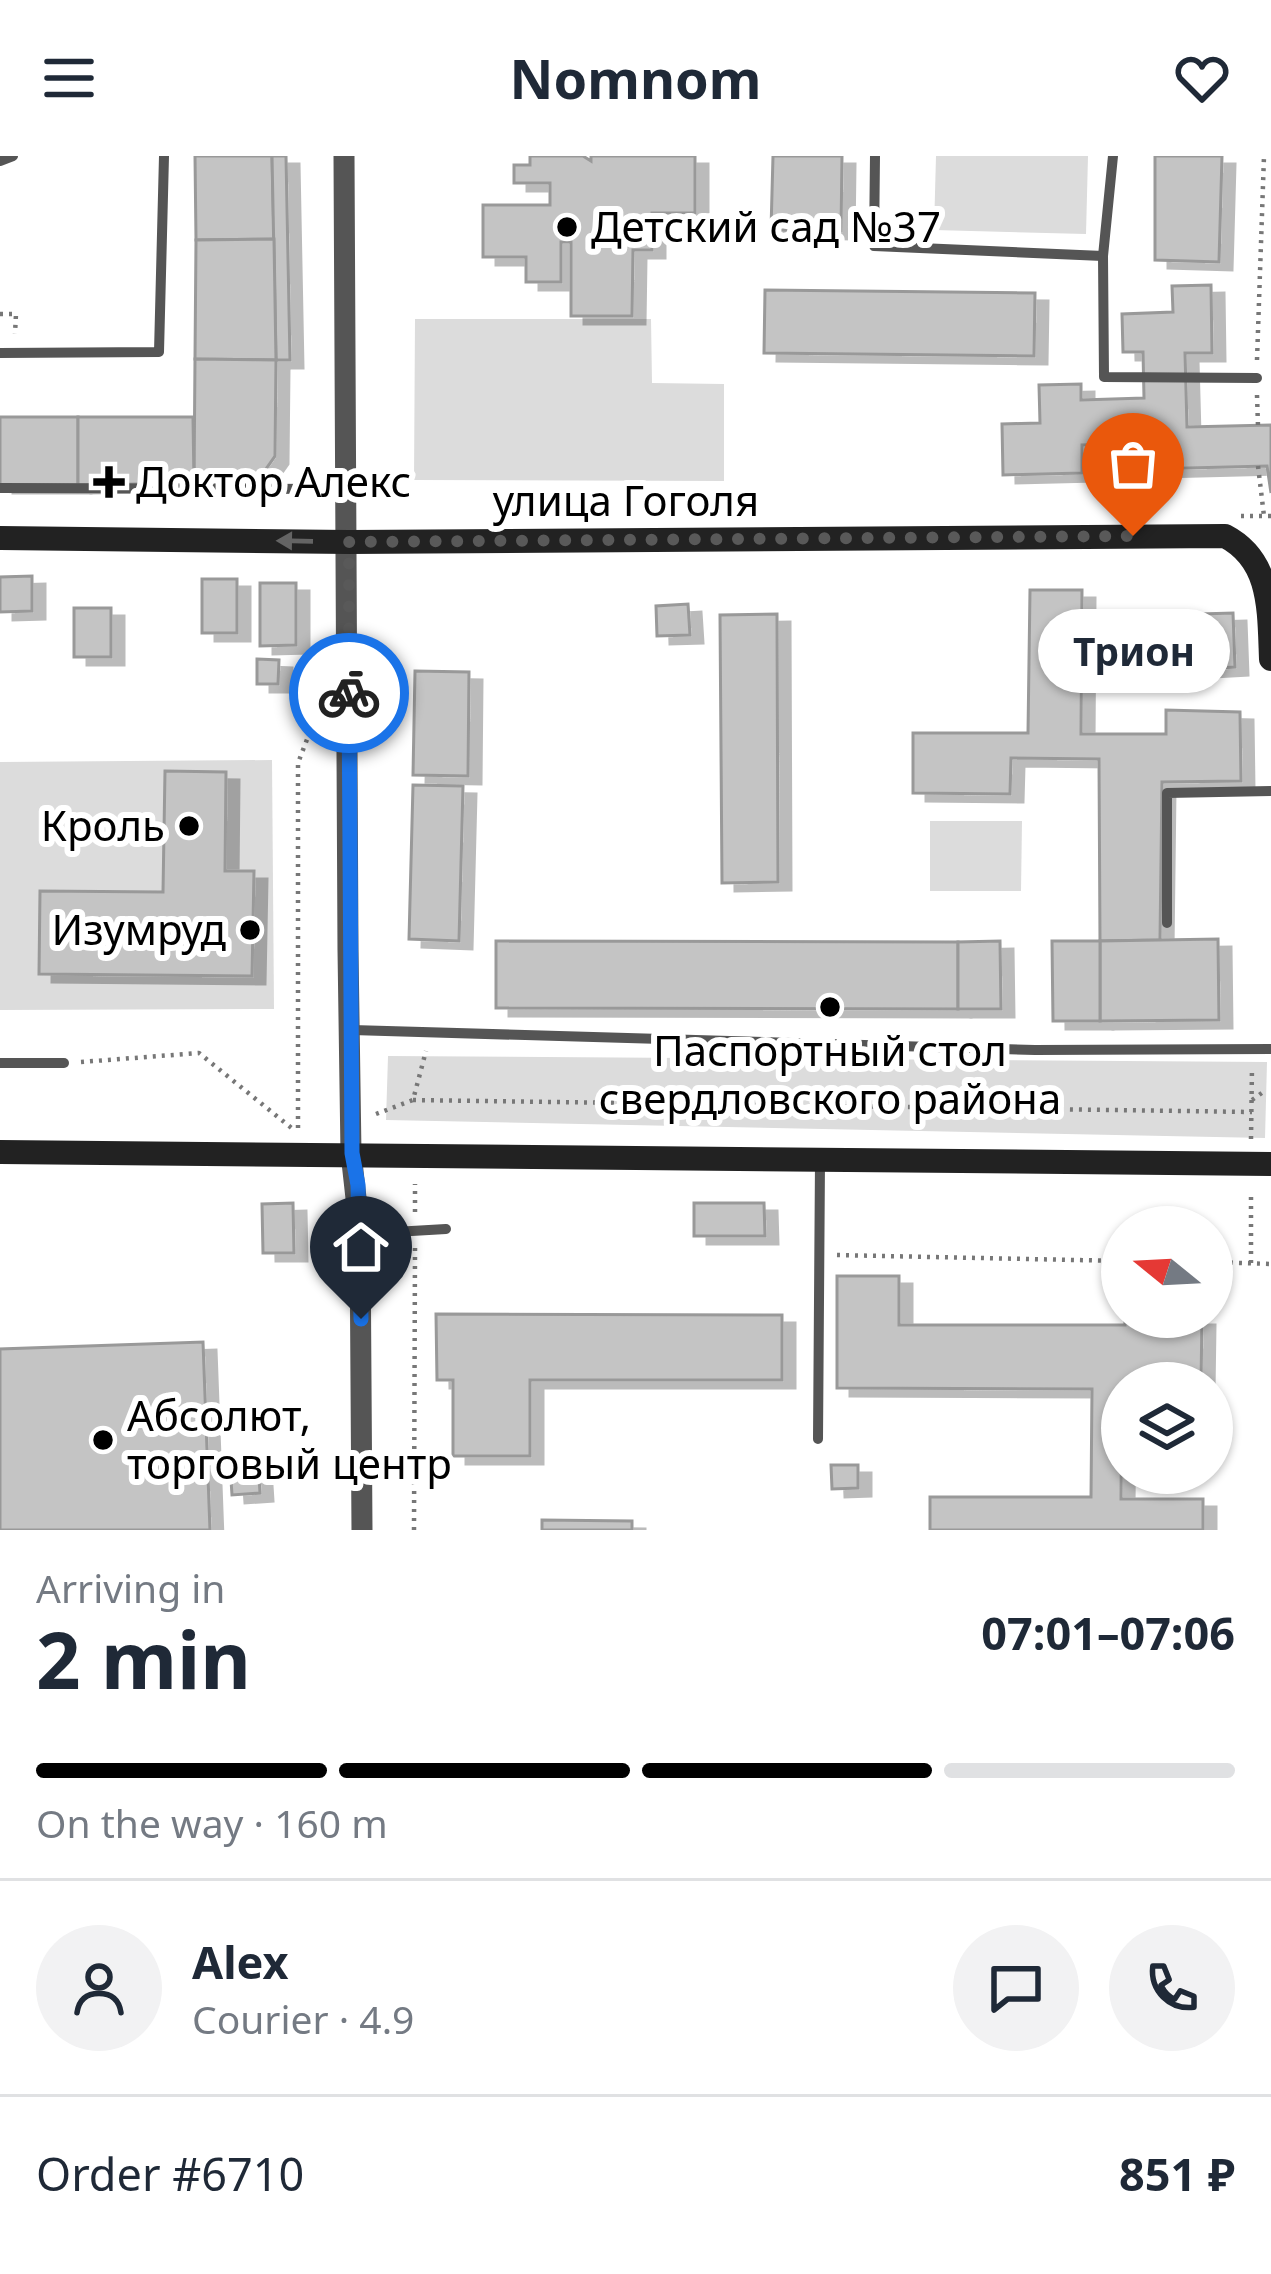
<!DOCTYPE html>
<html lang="en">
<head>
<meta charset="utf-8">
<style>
  :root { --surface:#fff; --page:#f2f2f3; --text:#1f2937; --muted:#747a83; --line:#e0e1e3; --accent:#000 }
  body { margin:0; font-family:"Noto Sans",sans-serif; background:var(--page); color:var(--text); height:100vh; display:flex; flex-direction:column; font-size:45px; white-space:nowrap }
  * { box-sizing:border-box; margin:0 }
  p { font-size:39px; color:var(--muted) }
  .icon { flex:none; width:66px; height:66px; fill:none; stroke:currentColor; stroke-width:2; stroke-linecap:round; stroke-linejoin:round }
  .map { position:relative; height:1374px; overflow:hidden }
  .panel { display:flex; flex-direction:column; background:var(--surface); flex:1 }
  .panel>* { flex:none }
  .needle { width:78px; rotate:288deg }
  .controls { position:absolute; left:1101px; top:1050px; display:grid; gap:24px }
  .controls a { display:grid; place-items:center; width:132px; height:132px; border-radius:50%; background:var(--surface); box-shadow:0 3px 9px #0004; font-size:60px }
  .pin { position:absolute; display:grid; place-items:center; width:102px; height:102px; color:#fff; margin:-123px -51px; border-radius:50% 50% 50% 0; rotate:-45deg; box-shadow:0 0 12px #0007 }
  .pin .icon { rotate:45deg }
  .courier { position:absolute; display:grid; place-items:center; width:120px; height:120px; margin:-60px; border:9px solid #1a73e8; border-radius:50%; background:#fff; color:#222; box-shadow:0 3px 15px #0007 }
  .bubble { position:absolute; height:84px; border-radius:42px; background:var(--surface); box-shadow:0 3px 9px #0004; font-size:39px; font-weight:700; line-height:84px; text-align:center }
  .headline em { font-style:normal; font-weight:700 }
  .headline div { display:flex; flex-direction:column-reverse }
  .headline { display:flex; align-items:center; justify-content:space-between; height:204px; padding:0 36px }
  h1 { font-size:78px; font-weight:700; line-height:90px }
  .bar { display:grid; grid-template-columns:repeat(4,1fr); gap:18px 12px; align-content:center; height:144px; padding:0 36px }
  .bar i { height:15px; border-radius:9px; background:var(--line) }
  .bar .selected { background:var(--accent) }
  .bar p { grid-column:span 4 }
  .line { display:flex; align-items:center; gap:30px; padding:0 36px; border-top:3px solid var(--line) }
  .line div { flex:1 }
  .round { display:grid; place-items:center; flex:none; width:126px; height:126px; border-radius:63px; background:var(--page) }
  header { display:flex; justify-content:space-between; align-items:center; height:156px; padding:0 36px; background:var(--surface); font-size:54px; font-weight:700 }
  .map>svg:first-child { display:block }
</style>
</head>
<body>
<header><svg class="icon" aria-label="menu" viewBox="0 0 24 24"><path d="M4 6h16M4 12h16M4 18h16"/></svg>Nomnom<svg class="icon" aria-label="heart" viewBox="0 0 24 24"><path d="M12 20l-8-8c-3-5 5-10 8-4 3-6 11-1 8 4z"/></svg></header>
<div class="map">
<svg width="1271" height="1374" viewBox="0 0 1271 1374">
  <defs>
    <filter id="shadow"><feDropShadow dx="13" dy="8" stdDeviation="0" flood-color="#0004"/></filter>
  </defs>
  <rect width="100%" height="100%" fill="#fff"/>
  <g fill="#dcdcdc">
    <polygon points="936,0 1088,0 1086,78 934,74"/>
    <polygon points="415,163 651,163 652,227 724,228 724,325 414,324"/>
    <polygon points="272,604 274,853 0,854 0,606"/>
    <polygon points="930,665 1022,665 1021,735 930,735"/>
    <polygon points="388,900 1267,906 1265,982 386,964"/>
  </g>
  <g fill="#c4c4c4" stroke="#999" stroke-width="3" filter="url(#shadow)">
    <polygon points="195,0 272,0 274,83 196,84"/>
    <polygon points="272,0 286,0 290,204 276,204"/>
    <polygon points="530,0 583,0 591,5 591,0 695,0 695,57 652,57 652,94 633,94 632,160 571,160 571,86 561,86 561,126 526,126 526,101 483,101 483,49 550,49 550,27 514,27 514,9 530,9"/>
    <polygon points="773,0 842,0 841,75 771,74"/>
    <polygon points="1155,0 1222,0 1219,106 1155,104"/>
    <polygon points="274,83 276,204 195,203 196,84"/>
    <polygon points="1211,129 1212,197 1185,197 1187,271 1271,269 1271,337 1267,310 1149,313 1148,287 1082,289 1082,317 1003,319 1002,268 1040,267 1039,229 1081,228 1081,244 1144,242 1143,196 1123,196 1122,158 1173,156 1172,130"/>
    <polygon points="765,134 1035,137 1034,200 764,197"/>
    <polygon points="195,203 276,204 275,300 261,320 238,330 194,327"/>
    <rect x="0" y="261" width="78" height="68"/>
    <polygon points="78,261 193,261 194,327 78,329"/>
    <polygon points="32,420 32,455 0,456 0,421"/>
    <rect x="202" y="423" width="35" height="54"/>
    <polygon points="260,427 296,427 296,489 260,490"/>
    <polygon points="1030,434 1082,434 1081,578 1166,578 1166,554 1240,556 1241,625 1162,626 1160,784 1100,785 1099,603 1011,602 1010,638 913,637 913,577 1028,577"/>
    <polygon points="688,448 690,479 657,480 656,450"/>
    <rect x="74" y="452" width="37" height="49"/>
    <polygon points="1233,457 1235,511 1202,513 1200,458"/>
    <polygon points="777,458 778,726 722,727 720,459"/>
    <polygon points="257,503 279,504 278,528 257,528"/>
    <polygon points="415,515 469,516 468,620 413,619"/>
    <polygon points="165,615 226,616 225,715 254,715 252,820 39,818 40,735 163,736"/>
    <polygon points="413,629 463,630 459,785 409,783"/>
    <polygon points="1218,783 1219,864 1100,865 1100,785"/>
    <polygon points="496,785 958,786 958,853 496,852"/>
    <polygon points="1000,785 1001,853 958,853 958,786"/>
    <polygon points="1052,785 1100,785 1100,865 1053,865"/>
    <polygon points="293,1047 294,1097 263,1097 262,1048"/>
    <polygon points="694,1047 764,1047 765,1080 694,1080"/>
    <polygon points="837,1120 899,1120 899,1169 1125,1169 1125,1161 1202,1161 1201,1227 1122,1227 1121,1343 1203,1343 1203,1374 930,1374 930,1341 1091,1341 1092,1233 837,1232"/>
    <polygon points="436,1158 782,1159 782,1224 530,1224 530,1300 453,1300 453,1224 437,1224"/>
    <polygon points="203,1186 210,1374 0,1374 0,1193"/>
    <polygon points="258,1306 260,1337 232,1339 230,1309"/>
    <polygon points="831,1309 858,1309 858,1332 832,1333"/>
    <polygon points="542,1364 632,1365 632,1374 542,1374"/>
  </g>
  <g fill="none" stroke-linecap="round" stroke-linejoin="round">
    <g stroke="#777" stroke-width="4.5" stroke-dasharray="3 6" stroke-linecap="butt">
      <polyline points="0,158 16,158 15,178"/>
      <polyline points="1257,204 1264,0"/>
      <polyline points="1257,239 1258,270"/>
      <polyline points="1258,310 1264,360"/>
      <polyline points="1241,360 1271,360"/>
      <polyline points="81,906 199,897 294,974"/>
      <polyline points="413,944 1252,956"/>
      <polyline points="1252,944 1266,934"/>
      <polyline points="376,958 413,944 426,895"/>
      <polyline points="298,972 298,607 319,552"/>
      <polyline points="1251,983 1252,911"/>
      <polyline points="415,1056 415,1028"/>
      <polyline points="837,1099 1122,1105"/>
      <polyline points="1212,1106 1271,1108"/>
      <polyline points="1251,1107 1251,1035"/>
      <polyline points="414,1374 415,1092"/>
    </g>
    <g stroke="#555" stroke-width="10">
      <polyline points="875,0 874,90 1103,100"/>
      <polyline points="1113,0 1103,100 1104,221 1257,222"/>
      <polyline points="0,5 13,0"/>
      <polyline points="0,197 159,196 164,0"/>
      <polyline points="0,332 345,333"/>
      <polyline points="1167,767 1167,637 1271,635"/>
      <polyline points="352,874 1035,894 1271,893"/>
      <polyline points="0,907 64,907"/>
      <polyline points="360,1078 446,1073"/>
      <polyline points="818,1283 820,1005"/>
    </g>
    <polyline stroke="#555" stroke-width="21" points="344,0 348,794 351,997 360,1078 362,1374"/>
    <g stroke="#222" stroke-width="24">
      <path d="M 0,382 L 349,386 L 1225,380 C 1271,404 1269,452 1271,503"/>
      <polyline points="0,996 1271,1008"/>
    </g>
  </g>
  <defs><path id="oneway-solid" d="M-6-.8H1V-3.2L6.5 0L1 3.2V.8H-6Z" transform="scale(3)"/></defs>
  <use fill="#646464" href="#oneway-solid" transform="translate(295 385) rotate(-179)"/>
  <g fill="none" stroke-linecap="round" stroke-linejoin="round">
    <polyline stroke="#595959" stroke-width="12" stroke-dasharray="0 21.6" points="349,537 349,386 1133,380"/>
    <polyline stroke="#1a73e8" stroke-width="15" points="349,537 352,997 358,1029 361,1163"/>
  </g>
  <g fill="#000" stroke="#fff" stroke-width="4.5">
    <circle cx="567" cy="71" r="12"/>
    <path d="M103 308h12v12h12v12h-12v12h-12v-12h-12v-12h12z"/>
    <circle cx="189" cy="670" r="12"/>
    <circle cx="250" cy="774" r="12"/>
    <circle cx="830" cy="851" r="12"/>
    <circle cx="103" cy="1284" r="12"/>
  </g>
  <g text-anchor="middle" stroke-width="12" stroke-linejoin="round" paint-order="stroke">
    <g font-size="42" fill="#000" stroke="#fff" text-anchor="start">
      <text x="591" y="86">Детский сад №37</text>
      <text x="136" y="341">Доктор Алекс</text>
      <text x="165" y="685" text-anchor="end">Кроль</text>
      <text x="226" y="789" text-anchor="end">Изумруд</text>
      <text x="830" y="910" text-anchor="middle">Паспортный стол<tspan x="830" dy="48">свердловского района</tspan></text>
      <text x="127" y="1275">Абсолют,<tspan x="127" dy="48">торговый центр</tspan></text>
    </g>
    <g font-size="42" fill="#000" stroke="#fff">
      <text x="626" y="360">улица Гоголя</text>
    </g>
  </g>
</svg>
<div class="controls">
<a><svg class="needle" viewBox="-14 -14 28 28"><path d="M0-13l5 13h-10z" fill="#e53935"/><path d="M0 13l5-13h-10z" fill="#747a83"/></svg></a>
<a><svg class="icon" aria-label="layers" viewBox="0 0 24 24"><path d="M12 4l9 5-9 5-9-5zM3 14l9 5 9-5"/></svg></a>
</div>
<div class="pin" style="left:1133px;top:380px;background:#ea580c"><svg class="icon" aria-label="bag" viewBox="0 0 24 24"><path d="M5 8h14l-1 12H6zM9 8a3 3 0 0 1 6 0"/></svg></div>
<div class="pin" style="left:361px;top:1163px;background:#1f2937"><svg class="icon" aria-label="home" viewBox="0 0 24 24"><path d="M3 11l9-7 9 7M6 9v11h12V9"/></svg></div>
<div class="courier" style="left:349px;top:537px"><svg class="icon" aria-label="bike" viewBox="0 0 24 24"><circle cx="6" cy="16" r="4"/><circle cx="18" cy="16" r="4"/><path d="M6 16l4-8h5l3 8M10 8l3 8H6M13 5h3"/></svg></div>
<div class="bubble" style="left:1038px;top:453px;width:192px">Трион</div>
</div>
<section class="panel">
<div class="headline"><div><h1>2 min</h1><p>Arriving in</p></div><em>07:01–07:06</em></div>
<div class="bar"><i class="selected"></i><i class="selected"></i><i class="selected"></i><i></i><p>On the way · 160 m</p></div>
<div class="line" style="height:216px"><a class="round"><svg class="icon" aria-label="person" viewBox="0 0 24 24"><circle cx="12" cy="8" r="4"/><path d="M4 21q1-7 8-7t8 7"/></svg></a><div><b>Alex</b><p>Courier · 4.9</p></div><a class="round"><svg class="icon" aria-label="chat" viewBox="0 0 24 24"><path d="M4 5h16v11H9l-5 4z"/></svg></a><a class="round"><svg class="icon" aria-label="phone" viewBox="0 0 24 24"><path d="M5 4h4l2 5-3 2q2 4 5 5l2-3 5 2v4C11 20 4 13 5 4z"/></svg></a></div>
<div class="line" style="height:156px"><div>Order #6710</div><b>851 ₽</b></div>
</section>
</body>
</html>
